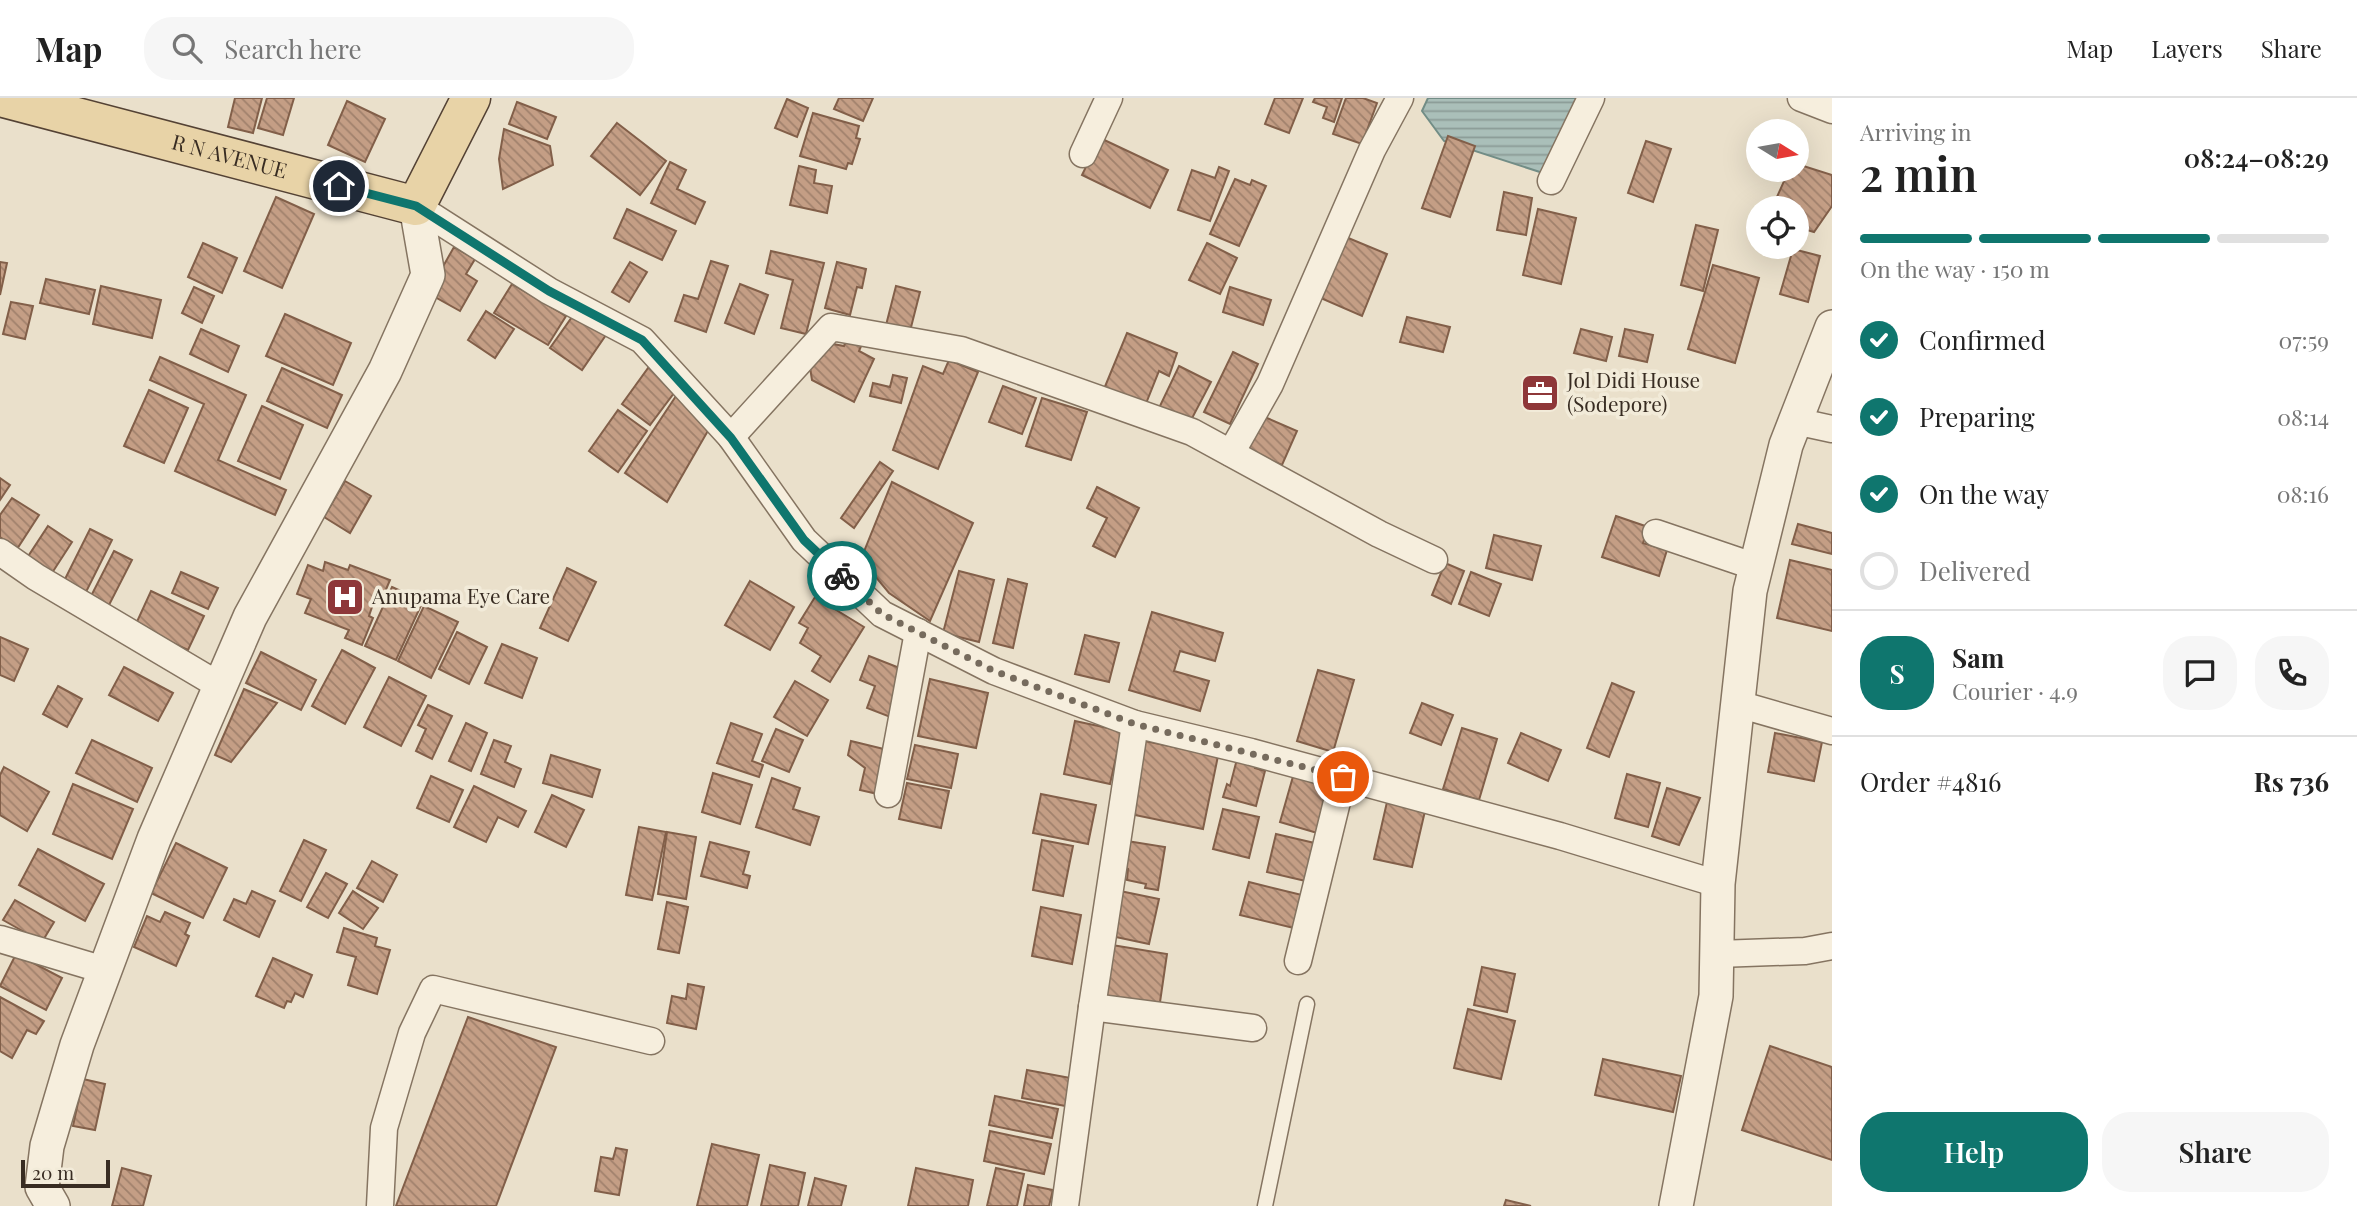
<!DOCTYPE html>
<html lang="en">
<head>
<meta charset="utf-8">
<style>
  :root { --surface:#fff; --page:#f6f6f6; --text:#222; --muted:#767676; --line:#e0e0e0; --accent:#0f766e }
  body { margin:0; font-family:"Playfair Display",serif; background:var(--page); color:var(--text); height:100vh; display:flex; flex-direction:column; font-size:26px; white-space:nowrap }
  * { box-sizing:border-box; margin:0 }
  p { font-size:23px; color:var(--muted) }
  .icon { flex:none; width:38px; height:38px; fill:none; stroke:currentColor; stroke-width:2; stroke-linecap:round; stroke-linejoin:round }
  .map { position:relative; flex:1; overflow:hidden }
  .side { display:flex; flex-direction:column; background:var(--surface); width:525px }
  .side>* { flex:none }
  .needle { width:46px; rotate:101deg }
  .fabs { position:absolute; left:1746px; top:21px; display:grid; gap:14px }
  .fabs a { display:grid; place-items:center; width:63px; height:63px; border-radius:50%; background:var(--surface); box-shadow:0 7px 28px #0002; font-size:35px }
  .scale { position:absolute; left:21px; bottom:18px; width:89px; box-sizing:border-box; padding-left:7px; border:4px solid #382c22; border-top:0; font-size:19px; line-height:24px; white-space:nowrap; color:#382c22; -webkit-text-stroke:5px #f2ebd9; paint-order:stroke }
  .pin { position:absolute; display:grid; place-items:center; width:60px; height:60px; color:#fff; margin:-30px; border:4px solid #fff; border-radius:50%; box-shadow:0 2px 7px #0007 }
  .courier { position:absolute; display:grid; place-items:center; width:70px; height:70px; margin:-35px; border:5px solid #0f766e; border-radius:50%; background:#fff; color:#222; box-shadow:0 2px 9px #0007 }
  .summary em { font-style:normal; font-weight:600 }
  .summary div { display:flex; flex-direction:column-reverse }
  .summary { display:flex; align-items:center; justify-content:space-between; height:119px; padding:0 28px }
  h1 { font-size:46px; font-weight:600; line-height:52px }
  .bar { display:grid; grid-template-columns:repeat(4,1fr); gap:10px 7px; align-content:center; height:84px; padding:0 28px }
  .bar i { height:9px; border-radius:5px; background:var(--line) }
  .bar .on { background:var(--accent) }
  .bar p { grid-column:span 4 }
  .line { display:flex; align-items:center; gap:18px; padding:0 28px; border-top:2px solid var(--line) }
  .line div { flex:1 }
  .round { display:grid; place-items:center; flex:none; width:74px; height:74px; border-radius:28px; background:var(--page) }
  ol { padding:0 28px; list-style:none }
  li { display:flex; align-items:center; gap:21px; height:77px }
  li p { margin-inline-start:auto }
  li .icon { padding:7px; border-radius:50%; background:var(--accent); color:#fff; stroke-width:4 }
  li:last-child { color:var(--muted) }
  li i { width:38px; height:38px; border:4px solid var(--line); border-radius:50% }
  .primary-button { display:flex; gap:14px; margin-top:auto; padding:14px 28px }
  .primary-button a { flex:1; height:80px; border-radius:28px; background:var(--accent); color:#fff; font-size:28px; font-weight:600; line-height:80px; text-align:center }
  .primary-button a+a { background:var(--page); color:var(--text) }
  header { display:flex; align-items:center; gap:42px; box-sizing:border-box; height:98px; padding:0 35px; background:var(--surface); border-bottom:2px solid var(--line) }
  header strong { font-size:33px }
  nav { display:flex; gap:38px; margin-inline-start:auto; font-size:24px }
  .search { width:490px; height:63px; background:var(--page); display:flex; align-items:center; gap:18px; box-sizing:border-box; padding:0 24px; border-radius:28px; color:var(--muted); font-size:26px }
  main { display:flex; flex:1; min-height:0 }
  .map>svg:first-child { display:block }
</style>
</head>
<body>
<header>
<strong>Map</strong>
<div class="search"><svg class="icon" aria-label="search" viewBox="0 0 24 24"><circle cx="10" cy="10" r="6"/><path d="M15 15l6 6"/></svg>Search here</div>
<nav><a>Map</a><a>Layers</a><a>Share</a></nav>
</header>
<main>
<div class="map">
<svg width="1832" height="1108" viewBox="0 0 1832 1108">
  <defs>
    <pattern id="water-rules" width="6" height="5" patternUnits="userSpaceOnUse" patternTransform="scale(1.75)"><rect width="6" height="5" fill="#aabfb9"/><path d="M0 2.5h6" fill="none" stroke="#8b9b96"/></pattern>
    <pattern id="building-back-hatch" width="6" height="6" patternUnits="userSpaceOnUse" patternTransform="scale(1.75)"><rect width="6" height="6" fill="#c49e85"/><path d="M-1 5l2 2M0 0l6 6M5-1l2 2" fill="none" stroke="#a0816c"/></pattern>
  </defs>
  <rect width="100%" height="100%" fill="#eae0cb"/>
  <polygon fill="url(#water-rules)" stroke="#728d86" stroke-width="2" points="1428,0 1596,0 1543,75 1444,43 1422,13"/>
  <g fill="url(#building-back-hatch)" stroke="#825f49" stroke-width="2">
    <polygon points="235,0 262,0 253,35 228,29"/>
    <polygon points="267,0 294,0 283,37 258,30"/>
    <polygon points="839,0 873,0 863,23 834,11"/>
    <polygon points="1275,0 1303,0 1289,35 1265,26"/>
    <polygon points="1315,0 1342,0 1334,24 1323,20 1327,9 1313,4"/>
    <polygon points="1346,0 1363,0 1377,5 1362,46 1333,36"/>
    <polygon points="787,1 808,10 797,39 775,30"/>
    <polygon points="347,3 385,21 365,64 328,47"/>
    <polygon points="517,4 556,19 547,41 509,26"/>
    <polygon points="813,15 859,28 856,40 860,41 852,66 848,65 846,71 800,58"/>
    <polygon points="617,25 666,63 640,97 591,58"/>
    <polygon points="504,31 550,48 553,67 503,91 499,61"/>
    <polygon points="1448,38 1475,48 1450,119 1422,110"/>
    <polygon points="1100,40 1168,72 1150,110 1082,77"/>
    <polygon points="1646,43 1671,51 1653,104 1628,95"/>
    <polygon points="670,64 686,72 677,91 705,104 695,126 651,105"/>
    <polygon points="1797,66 1832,77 1832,108 1814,134 1797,129 1797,110 1772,110 1789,72 1797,72"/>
    <polygon points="799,68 816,72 814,85 832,88 827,115 790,107"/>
    <polygon points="1219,69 1229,73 1210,123 1178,112 1192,72 1215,80"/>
    <polygon points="1235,81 1250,87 1252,82 1266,88 1239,148 1210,136"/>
    <polygon points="1504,94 1532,100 1526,137 1497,132"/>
    <polygon points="276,99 314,116 282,190 244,173"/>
    <polygon points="627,111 676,133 662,162 614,140"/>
    <polygon points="1538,111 1576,120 1561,186 1523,177"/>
    <polygon points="1696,127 1718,132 1703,193 1681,187"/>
    <polygon points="1341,137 1387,156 1362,218 1316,198"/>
    <polygon points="203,145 237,160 222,195 188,179"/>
    <polygon points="1207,145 1237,160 1220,196 1189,182"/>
    <polygon points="454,149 475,161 466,176 477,183 460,213 428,195"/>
    <polygon points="1793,151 1820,158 1808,204 1780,196"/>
    <polygon points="771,153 824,165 806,236 781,230 793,182 766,175"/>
    <polygon points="711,163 728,168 706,234 675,223 684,197 698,201"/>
    <polygon points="0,164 7,165 0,197"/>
    <polygon points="630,164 647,174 629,204 612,194"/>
    <polygon points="837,164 866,171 862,190 857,189 850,217 825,210"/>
    <polygon points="1713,167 1759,180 1735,265 1688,251"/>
    <polygon points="46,181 95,192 89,216 40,205"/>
    <polygon points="512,186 566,218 548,247 494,215"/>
    <polygon points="740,186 768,197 754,236 725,225"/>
    <polygon points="101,188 161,202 152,240 93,226"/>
    <polygon points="896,188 920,194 908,241 884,235"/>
    <polygon points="194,189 214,198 202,225 182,215"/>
    <polygon points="1230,189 1271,202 1263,227 1223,214"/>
    <polygon points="11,204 33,208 25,241 3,236"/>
    <polygon points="577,212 608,234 582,272 550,250"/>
    <polygon points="486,213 514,231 495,260 468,242"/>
    <polygon points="285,216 351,245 333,287 266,258"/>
    <polygon points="1407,219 1450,229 1443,254 1400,244"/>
    <polygon points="201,231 239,248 228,274 190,256"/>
    <polygon points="1581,231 1612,239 1606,263 1574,255"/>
    <polygon points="1625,231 1653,237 1647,264 1619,258"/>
    <polygon points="1127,235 1177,255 1169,278 1159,273 1145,308 1104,291"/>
    <polygon points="848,239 862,246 859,253 874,261 854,304 812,282 809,263 828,245 844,248"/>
    <polygon points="1233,254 1258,266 1230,326 1204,314"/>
    <polygon points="160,259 246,297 218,362 286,392 275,417 175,373 204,306 150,282"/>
    <polygon points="949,262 978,274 938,371 893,352 923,268 943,276"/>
    <polygon points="651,266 680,287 650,327 622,306"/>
    <polygon points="1179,268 1211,284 1189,326 1159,310"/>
    <polygon points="282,270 342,297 327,330 267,303"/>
    <polygon points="893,277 907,280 901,305 870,298 873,285 890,289"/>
    <polygon points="1003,288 1036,300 1022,336 989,324"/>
    <polygon points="149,292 188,310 164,365 124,348"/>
    <polygon points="676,298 709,331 667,404 625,375"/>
    <polygon points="1042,300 1087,314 1071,362 1026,348"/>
    <polygon points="262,308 303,327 280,381 238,363"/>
    <polygon points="618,312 647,333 618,374 589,353"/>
    <polygon points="1260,317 1297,333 1282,367 1246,352"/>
    <polygon points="880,364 893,373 854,430 841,420"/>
    <polygon points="0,380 10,387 0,402"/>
    <polygon points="345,383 371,398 350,435 324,419"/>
    <polygon points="892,384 973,425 930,523 889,495 861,461"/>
    <polygon points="1097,389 1139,410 1115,459 1093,448 1107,420 1087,410"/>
    <polygon points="12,400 39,417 17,451 0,439 0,417"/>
    <polygon points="1616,418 1648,429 1643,445 1667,452 1659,478 1602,459"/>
    <polygon points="1798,426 1832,435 1832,456 1792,446"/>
    <polygon points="48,428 72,444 52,475 27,460"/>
    <polygon points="90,431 112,442 84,498 62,487"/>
    <polygon points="1494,437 1541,448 1532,482 1486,470"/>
    <polygon points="114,453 132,462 108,509 90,500"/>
    <polygon points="1790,462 1832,472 1832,533 1777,520"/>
    <polygon points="325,464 348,472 350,467 390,482 379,508 373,506 369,518 373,520 362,547 345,540 349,532 305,515 311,501 297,496 308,467 323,473"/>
    <polygon points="1445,465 1464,473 1451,506 1432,497"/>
    <polygon points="567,470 596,484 568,543 540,530"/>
    <polygon points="959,473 994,482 979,544 943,535"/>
    <polygon points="181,474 218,490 208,511 172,495"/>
    <polygon points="1471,474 1501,486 1489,518 1459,506"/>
    <polygon points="1008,481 1027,486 1013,550 993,545"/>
    <polygon points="750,483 794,509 770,552 725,527"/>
    <polygon points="392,489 423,503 396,562 365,548"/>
    <polygon points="151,493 204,518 188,552 135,528"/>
    <polygon points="815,499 864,529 830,584 812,573 821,558 800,545 808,530 799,525"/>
    <polygon points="424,508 458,524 431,580 398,563"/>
    <polygon points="1152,514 1223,535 1215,563 1180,553 1174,573 1209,583 1200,613 1129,592"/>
    <polygon points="457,534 487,549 469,586 439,571"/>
    <polygon points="1085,537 1119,545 1109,584 1075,576"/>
    <polygon points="0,539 28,551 14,583 0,577"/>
    <polygon points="502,546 537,560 522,600 485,585"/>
    <polygon points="342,552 375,570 345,626 312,608"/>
    <polygon points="261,554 316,582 301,612 246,585"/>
    <polygon points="869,558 910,574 893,620 867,610 875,588 860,582"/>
    <polygon points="124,569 173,595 158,623 109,597"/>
    <polygon points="1318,572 1354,582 1333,654 1297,643"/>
    <polygon points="389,579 426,598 401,648 364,629"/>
    <polygon points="930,581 988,595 976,650 918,638"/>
    <polygon points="795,583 828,602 807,638 774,619"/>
    <polygon points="1612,585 1634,594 1609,659 1587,650"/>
    <polygon points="58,588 82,601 67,629 43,616"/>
    <polygon points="244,591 277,605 231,664 215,657"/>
    <polygon points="1422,605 1453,617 1441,647 1410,635"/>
    <polygon points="428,607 452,618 432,661 416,653 426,631 418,627"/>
    <polygon points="1075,623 1122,633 1110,686 1064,676"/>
    <polygon points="466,625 487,635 471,673 449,663"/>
    <polygon points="731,625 762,636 752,663 763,667 759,679 717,665"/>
    <polygon points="1462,630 1497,641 1479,702 1443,691"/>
    <polygon points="776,631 803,642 789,674 762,663"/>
    <polygon points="1521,635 1561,652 1548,683 1508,665"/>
    <polygon points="1775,635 1822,644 1814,683 1768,674"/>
    <polygon points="92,642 152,670 137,704 76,675"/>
    <polygon points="494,642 511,648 505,664 521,671 514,689 481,676"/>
    <polygon points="851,643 892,653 882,697 860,692 865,670 848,657"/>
    <polygon points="1145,643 1218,658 1203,731 1130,716"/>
    <polygon points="915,647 958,656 951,690 907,681"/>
    <polygon points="551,657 600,672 592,699 543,685"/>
    <polygon points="1237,661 1256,665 1255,670 1265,673 1256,708 1223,699 1227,686 1230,688"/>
    <polygon points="4,669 49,694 27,733 0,717 0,677"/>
    <polygon points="713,675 752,687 740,726 702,714"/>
    <polygon points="1294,675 1338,687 1324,737 1280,724"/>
    <polygon points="1627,676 1660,685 1648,729 1615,720"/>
    <polygon points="431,678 463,692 449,724 417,710"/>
    <polygon points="772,680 800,690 793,711 819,719 810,747 756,729"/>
    <polygon points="907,685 949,693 941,730 899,721"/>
    <polygon points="73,686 133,711 112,761 53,736"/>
    <polygon points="474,688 526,713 518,729 498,719 486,744 454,729"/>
    <polygon points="1667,690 1700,700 1679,747 1652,738"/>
    <polygon points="1041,696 1096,707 1088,746 1033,735"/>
    <polygon points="552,697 584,712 566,749 535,734"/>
    <polygon points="1387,704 1425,713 1412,769 1374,761"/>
    <polygon points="1223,711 1259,719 1249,760 1213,751"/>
    <polygon points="639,729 666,734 652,802 626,797"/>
    <polygon points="667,734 696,739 686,801 658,796"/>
    <polygon points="1276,736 1319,746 1310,784 1267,774"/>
    <polygon points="304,742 326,752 301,803 280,793"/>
    <polygon points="1042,742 1073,748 1063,798 1033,792"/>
    <polygon points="1127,743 1165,749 1158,792 1145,790 1146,786 1127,782 1128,771 1122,770"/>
    <polygon points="710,744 749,754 743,776 750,778 747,790 701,778"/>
    <polygon points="176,745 227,770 203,820 151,795"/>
    <polygon points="38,751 104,786 85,823 19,787"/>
    <polygon points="372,763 397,777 383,804 357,790"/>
    <polygon points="326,775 347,786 328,820 307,809"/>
    <polygon points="1249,784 1310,799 1302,832 1240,817"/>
    <polygon points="252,793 275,803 259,839 224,822 234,801 246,806"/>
    <polygon points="353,793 378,810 363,831 339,815"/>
    <polygon points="1120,793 1159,801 1149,846 1111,838"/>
    <polygon points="15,802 54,824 42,844 3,822"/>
    <polygon points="667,804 688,809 679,855 658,851"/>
    <polygon points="1041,809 1081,817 1072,866 1032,858"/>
    <polygon points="165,814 190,825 185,836 189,838 176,868 134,849 147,818 160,824"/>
    <polygon points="344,830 377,840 375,848 390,852 377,896 348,887 356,859 337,854"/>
    <polygon points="1112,847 1167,856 1159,911 1103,902"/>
    <polygon points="16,856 62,880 46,912 0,888"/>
    <polygon points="273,860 312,877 303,899 295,895 291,904 287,903 284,910 256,898"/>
    <polygon points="1482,869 1515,876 1507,914 1474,907"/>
    <polygon points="688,886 704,889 696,931 667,925 672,898 686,901"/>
    <polygon points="0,899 44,923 36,936 27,932 12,960 0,953"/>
    <polygon points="1468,911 1515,923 1501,981 1454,970"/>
    <polygon points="468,919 556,949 496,1108 396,1108"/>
    <polygon points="1770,948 1832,969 1832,1062 1742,1032"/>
    <polygon points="1603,961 1681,978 1673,1014 1595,997"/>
    <polygon points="1027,972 1076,981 1071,1009 1022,1000"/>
    <polygon points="83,981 105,986 95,1032 73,1028"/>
    <polygon points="995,998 1058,1011 1052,1040 989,1027"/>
    <polygon points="990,1033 1051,1046 1044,1076 984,1063"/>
    <polygon points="712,1046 759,1057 747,1108 697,1108"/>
    <polygon points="616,1050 627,1052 619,1097 595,1093 601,1059 613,1061"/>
    <polygon points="770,1067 805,1075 798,1108 761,1108"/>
    <polygon points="122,1070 151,1078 143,1108 112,1108"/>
    <polygon points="916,1070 973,1082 968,1108 908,1108"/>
    <polygon points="996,1070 1024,1076 1017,1108 987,1108"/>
    <polygon points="815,1080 846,1088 841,1108 808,1108"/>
    <polygon points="1028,1087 1053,1092 1049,1108 1024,1108"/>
    <polygon points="1506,1102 1531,1108 1504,1108"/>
  </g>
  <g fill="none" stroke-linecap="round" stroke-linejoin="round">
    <defs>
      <polyline id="service" points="1265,1108 1307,906"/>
      <g id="minor">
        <polyline points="1801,0 1832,12"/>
        <polyline points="1083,56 1109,0"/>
        <polyline points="1551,83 1591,0"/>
        <polyline points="416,108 549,193 642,242 731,339 804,442 882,516 994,573 1135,626 1251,654 1560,738 1718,786"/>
        <polyline points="1795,323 1832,331"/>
        <polyline points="731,339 831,229 961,252 1192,334 1379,436 1434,462"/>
        <polyline points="1231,355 1270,286 1372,52 1400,0"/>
        <polyline points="1656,435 1756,469"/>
        <polyline points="0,454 36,479 220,588"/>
        <polyline points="1738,606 1832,633"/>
        <polyline points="888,696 918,534"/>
        <polyline points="0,841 104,872"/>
        <polyline points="1718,856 1805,853 1832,848"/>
        <polyline points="1298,863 1343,679"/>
        <polyline points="1092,909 1253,930"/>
        <polyline points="380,1108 384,1030 412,935 433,891 651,943"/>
        <polyline points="1065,1108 1092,909 1135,626"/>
      </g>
      <g id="tertiary">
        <polyline points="53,1108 42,1089 47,1048 77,947 154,741 250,519 385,273 428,177 416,108"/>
        <polyline points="1676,1108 1716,898 1718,786 1750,493 1786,347 1832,229"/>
      </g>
      <g id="primary">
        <path id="s1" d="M 4,0 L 416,108 L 471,0"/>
      </g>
    </defs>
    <use href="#service" stroke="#857461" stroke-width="17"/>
    <use href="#minor" stroke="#857461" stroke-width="29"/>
    <use href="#tertiary" stroke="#857461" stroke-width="36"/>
    <use href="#primary" stroke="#544234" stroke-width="41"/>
    <use href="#service" stroke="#f6eedd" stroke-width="14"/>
    <use href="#minor" stroke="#f6eedd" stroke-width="26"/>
    <use href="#tertiary" stroke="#f6eedd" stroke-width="33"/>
    <use href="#primary" stroke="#e8d3a7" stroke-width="38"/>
  </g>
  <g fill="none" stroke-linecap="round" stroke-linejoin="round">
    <polyline stroke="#766b5d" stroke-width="7" stroke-dasharray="0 12.6" points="842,478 882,516 994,573 1135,626 1343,679"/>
    <polyline stroke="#0f766e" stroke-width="9" points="339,88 416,108 549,193 642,242 731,340 804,442 842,478"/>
  </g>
  <defs>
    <symbol id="office-square" viewBox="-11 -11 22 22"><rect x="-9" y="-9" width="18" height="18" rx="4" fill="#8e3739" stroke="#f2ebd9"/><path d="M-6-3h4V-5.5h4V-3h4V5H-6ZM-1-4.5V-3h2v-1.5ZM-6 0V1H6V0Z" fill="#fff"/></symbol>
    <symbol id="hospital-square" viewBox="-11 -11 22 22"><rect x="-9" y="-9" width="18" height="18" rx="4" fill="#8e3739" stroke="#f2ebd9"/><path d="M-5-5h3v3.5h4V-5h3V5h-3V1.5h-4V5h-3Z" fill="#fff"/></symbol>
  </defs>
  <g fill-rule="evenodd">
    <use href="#office-square" x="1518" y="273" width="44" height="44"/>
    <use href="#hospital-square" x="323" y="477" width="44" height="44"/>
  </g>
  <g text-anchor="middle" stroke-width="7" stroke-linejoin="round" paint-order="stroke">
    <g font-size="21" fill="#382c22" stroke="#f2ebd9">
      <text dy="7" stroke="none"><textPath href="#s1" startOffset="233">R N AVENUE</textPath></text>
    </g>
    <g font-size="21" fill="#382c22" stroke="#f2ebd9" text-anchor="start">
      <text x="1567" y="290">Jol Didi House<tspan x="1567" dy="24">(Sodepore)</tspan></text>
      <text x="372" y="506">Anupama Eye Care</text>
    </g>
  </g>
</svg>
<div class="fabs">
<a><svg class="needle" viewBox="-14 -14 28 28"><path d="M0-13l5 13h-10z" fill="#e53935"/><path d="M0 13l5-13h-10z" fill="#767676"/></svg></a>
<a><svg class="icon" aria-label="locate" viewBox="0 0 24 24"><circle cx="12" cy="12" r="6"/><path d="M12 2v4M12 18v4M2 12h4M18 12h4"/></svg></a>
</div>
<div class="scale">20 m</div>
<div class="pin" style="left:1343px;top:679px;background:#ea580c"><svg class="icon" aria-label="bag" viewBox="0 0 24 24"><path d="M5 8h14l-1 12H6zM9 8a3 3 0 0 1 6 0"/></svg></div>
<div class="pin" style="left:339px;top:88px;background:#1f2937"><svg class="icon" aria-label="home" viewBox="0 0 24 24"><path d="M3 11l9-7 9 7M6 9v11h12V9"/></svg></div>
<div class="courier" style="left:842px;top:478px"><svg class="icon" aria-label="bike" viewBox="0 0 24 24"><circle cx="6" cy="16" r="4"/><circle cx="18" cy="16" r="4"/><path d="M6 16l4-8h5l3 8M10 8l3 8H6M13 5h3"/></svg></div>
</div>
<section class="side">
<div class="summary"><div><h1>2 min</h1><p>Arriving in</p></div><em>08:24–08:29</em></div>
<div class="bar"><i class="on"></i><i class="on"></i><i class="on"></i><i></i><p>On the way · 150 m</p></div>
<ol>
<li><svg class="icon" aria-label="check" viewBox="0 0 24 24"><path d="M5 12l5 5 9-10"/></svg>Confirmed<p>07:59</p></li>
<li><svg class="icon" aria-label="check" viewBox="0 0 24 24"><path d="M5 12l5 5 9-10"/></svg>Preparing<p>08:14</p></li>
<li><svg class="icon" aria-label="check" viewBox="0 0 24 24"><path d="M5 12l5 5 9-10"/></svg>On the way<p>08:16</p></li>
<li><i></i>Delivered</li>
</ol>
<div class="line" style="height:126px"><b class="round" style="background:var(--accent);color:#fff">S</b><div><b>Sam</b><p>Courier · 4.9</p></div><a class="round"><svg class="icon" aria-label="chat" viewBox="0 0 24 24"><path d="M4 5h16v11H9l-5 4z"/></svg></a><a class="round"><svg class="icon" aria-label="phone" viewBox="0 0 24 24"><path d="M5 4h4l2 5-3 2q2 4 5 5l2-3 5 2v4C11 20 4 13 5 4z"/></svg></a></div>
<div class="line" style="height:91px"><div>Order #4816</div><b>Rs 736</b></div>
<div class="primary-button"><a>Help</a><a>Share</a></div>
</section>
</main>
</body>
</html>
